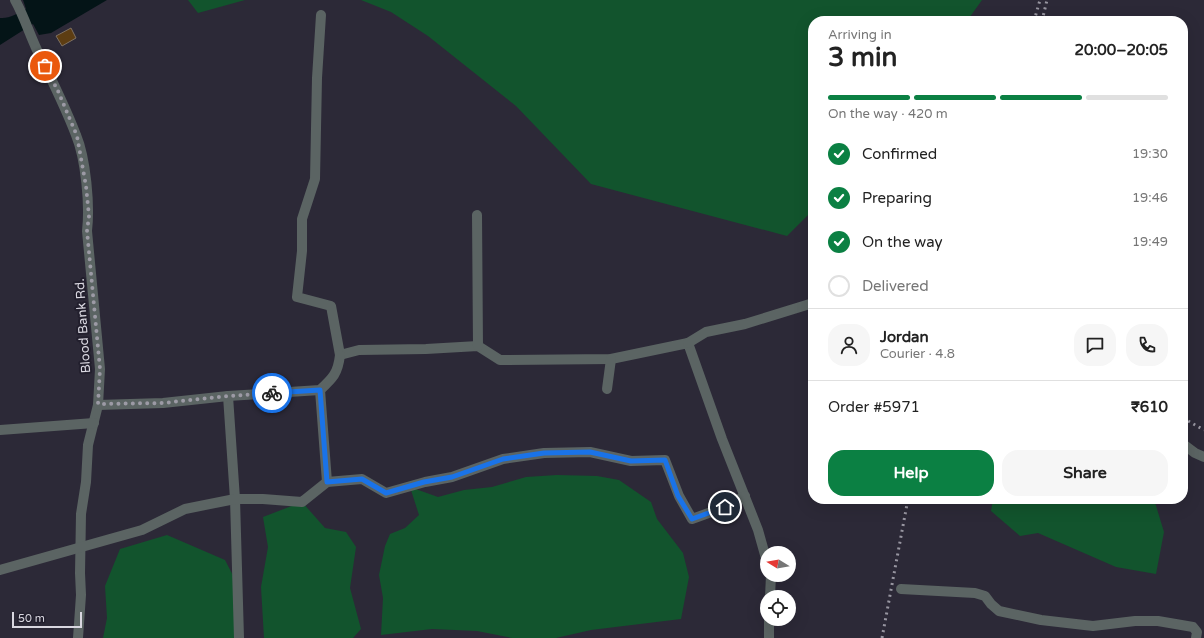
<!DOCTYPE html>
<html lang="en">
<head>
<meta charset="utf-8">
<style>
  :root { --surface:#fff; --page:#f6f6f6; --text:#222; --muted:#767676; --line:#e0e0e0; --accent:#0b8043 }
  body { margin:0; font-family:"Varela Round",sans-serif; background:var(--page); color:var(--text); height:100vh; display:flex; flex-direction:column; font-size:15px; white-space:nowrap }
  * { box-sizing:border-box; margin:0 }
  p { font-size:13px; color:var(--muted) }
  .icon { flex:none; width:22px; height:22px; fill:none; stroke:currentColor; stroke-width:2; stroke-linecap:round; stroke-linejoin:round }
  .map { position:relative; flex:1; overflow:hidden }
  .details { position:absolute; left:808px; top:16px; width:380px; height:488px; display:flex; flex-direction:column; background:var(--surface); border-radius:16px; box-shadow:0 4px 16px #0002 }
  .details>* { flex:none }
  .needle { width:26px; rotate:281deg }
  .controls { position:absolute; left:760px; top:546px; display:grid; gap:8px }
  .controls a { display:grid; place-items:center; width:36px; height:36px; border-radius:50%; background:var(--surface); box-shadow:0 4px 16px #0002; font-size:20px }
  .scale { position:absolute; left:12px; bottom:10px; width:70px; box-sizing:border-box; padding-left:4px; border:2px solid #d9d7e0; border-top:0; font-size:11px; line-height:14px; white-space:nowrap; color:#d9d7e0; -webkit-text-stroke:3px #221f2d; paint-order:stroke }
  .pin { position:absolute; display:grid; place-items:center; width:34px; height:34px; color:#fff; margin:-17px; border:2px solid #fff; border-radius:50%; box-shadow:0 1px 4px #0007 }
  .courier { position:absolute; display:grid; place-items:center; width:40px; height:40px; margin:-20px; border:3px solid #1a73e8; border-radius:50%; background:#fff; color:#222; box-shadow:0 1px 5px #0007 }
  .summary em { font-style:normal; font-weight:800 }
  .summary div { display:flex; flex-direction:column-reverse }
  .summary { display:flex; align-items:center; justify-content:space-between; height:68px; padding:0 20px }
  h1 { font-size:26px; font-weight:800; line-height:30px }
  .bar { display:grid; grid-template-columns:repeat(4,1fr); gap:6px 4px; align-content:center; height:48px; padding:0 20px }
  .bar i { height:5px; border-radius:3px; background:var(--line) }
  .bar .active { background:var(--accent) }
  .bar p { grid-column:span 4 }
  .line { display:flex; align-items:center; gap:10px; padding:0 20px; border-top:1px solid var(--line) }
  .line div { flex:1 }
  .round { display:grid; place-items:center; flex:none; width:42px; height:42px; border-radius:16px; background:var(--page) }
  ol { padding:0 20px; list-style:none }
  li { display:flex; align-items:center; gap:12px; height:44px }
  li p { margin-inline-start:auto }
  li .icon { padding:4px; border-radius:50%; background:var(--accent); color:#fff; stroke-width:4 }
  li:last-child { color:var(--muted) }
  li i { width:22px; height:22px; border:2px solid var(--line); border-radius:50% }
  .cta { display:flex; gap:8px; margin-top:auto; padding:8px 20px }
  .cta a { flex:1; height:46px; border-radius:16px; background:var(--accent); color:#fff; font-size:16px; font-weight:800; line-height:46px; text-align:center }
  .cta a+a { background:var(--page); color:var(--text) }
  .map>svg:first-child { display:block }
</style>
</head>
<body>
<div class="map">
<svg width="1204" height="638" viewBox="0 0 1204 638">
  <rect width="100%" height="100%" fill="#2c2937"/>
  <g fill="#12542d">
    <polygon points="188,0 245,0 198,13"/>
    <polygon points="361,0 982,0 967,21 813,21 813,210 787,236 591,184 516,106 428,36 391,12"/>
    <polygon points="557,475 597,476 619,480 651,502 657,519 683,553 689,577 681,619 591,630 556,638 512,638 477,631 432,629 381,635 383,598 379,575 385,546 390,534 405,528 419,515 410,487 438,497 464,490 492,487 526,477"/>
    <polygon points="993,499 1154,499 1164,532 1156,574 1116,567 1038,533 1020,536 991,511"/>
    <polygon points="302,502 325,528 346,532 356,547 350,588 361,629 353,638 264,638 261,587 268,547 263,517"/>
    <polygon points="167,535 225,560 241,591 234,638 103,638 107,618 105,586 120,549"/>
  </g>
  <path fill="#041417" d="M 23,0 L 107,0 L 51,33 L 39,35 L 33,24 L 0,45 L 0,18 C 9,19 18,13 26,9 Z"/>
  <polygon fill="#5d3d12" stroke="#7d7063" points="71,28 76,38 62,46 56,36"/>
  <g fill="none" stroke-linecap="round" stroke-linejoin="round">
    <g stroke="#5b6463" stroke-width="10">
      <path d="M 15,0 C 24,16 29,33 37,50 C 51,78 65,106 76,135 C 86,159 90,206 87,231 L 100,369 L 98,405 L 88,445 L 86,482 L 81,514 L 80,573 L 81,595 L 78,638"/>
      <polyline points="321,15 317,78 315,179 302,219 302,251 297,297 331,306 340,355 359,350 426,349 478,346 500,360 611,359 688,343 722,439 758,530 767,562"/>
      <polyline points="477,215 478,346"/>
      <polyline points="688,343 706,332 745,324 813,303"/>
      <polyline points="607,389 611,359"/>
      <polyline points="320,390 327,482"/>
      <polyline points="228,396 235,499 239,638"/>
      <path d="M 98,405 L 163,403 L 228,396 L 320,390 C 333,378 338,373 340,355"/>
      <polyline points="0,430 94,423"/>
      <polyline points="1183,444 1195,453 1204,457"/>
      <polyline points="0,570 142,530 185,509 235,499 263,499 302,502 327,482 362,479 386,493 425,482 452,477 503,459 544,453 590,452 631,461 665,460 679,496 692,519 725,507 745,496"/>
      <polyline points="901,589 975,593 985,596 991,604 999,611 1041,620 1093,626 1135,621 1158,621 1193,627 1197,632 1196,638"/>
      <polyline points="770,597 771,575"/>
      <polyline points="769,619 769,638"/>
    </g>
    <g stroke="#9896a1" stroke-width="3" stroke-dasharray="2 4" stroke-linecap="butt">
      <polyline points="1034,21 1040,0"/>
      <polyline points="1042,21 1047,0"/>
      <polyline points="1183,418 1204,430"/>
      <polyline points="882,638 908,499"/>
    </g>
  </g>
  <g fill="none" stroke-linecap="round" stroke-linejoin="round">
    <polyline stroke="#9c9aa5" stroke-width="4" stroke-dasharray="0 7.2" points="45,66 58,91 77,136 86,186 89,216 87,231 100,369 98,404 163,403 228,396 272,393"/>
    <polyline stroke="#1a73e8" stroke-width="5" points="272,393 320,390 327,482 362,479 386,493 424,482 452,477 503,459 544,453 590,452 631,461 665,460 678,496 692,519 725,507"/>
  </g>
  <g text-anchor="middle" stroke-width="4" stroke-linejoin="round" paint-order="stroke">
    <g font-size="13" fill="#d9d7e0" stroke="#221f2d">
      <text transform="translate(82 326) rotate(-94)" y="5">Blood Bank Rd.</text>
    </g>
  </g>
</svg>
<div class="controls">
<a><svg class="needle" viewBox="-14 -14 28 28"><path d="M0-13l5 13h-10z" fill="#e53935"/><path d="M0 13l5-13h-10z" fill="#767676"/></svg></a>
<a><svg class="icon" aria-label="locate" viewBox="0 0 24 24"><circle cx="12" cy="12" r="6"/><path d="M12 2v4M12 18v4M2 12h4M18 12h4"/></svg></a>
</div>
<div class="scale">50 m</div>
<div class="pin" style="left:45px;top:66px;background:#ea580c"><svg class="icon" aria-label="bag" viewBox="0 0 24 24"><path d="M5 8h14l-1 12H6zM9 8a3 3 0 0 1 6 0"/></svg></div>
<div class="pin" style="left:725px;top:507px;background:#1f2937"><svg class="icon" aria-label="home" viewBox="0 0 24 24"><path d="M3 11l9-7 9 7M6 9v11h12V9"/></svg></div>
<div class="courier" style="left:272px;top:393px"><svg class="icon" aria-label="bike" viewBox="0 0 24 24"><circle cx="6" cy="16" r="4"/><circle cx="18" cy="16" r="4"/><path d="M6 16l4-8h5l3 8M10 8l3 8H6M13 5h3"/></svg></div>
<section class="details">
<div class="summary"><div><h1>3 min</h1><p>Arriving in</p></div><em>20:00–20:05</em></div>
<div class="bar"><i class="active"></i><i class="active"></i><i class="active"></i><i></i><p>On the way · 420 m</p></div>
<ol>
<li><svg class="icon" aria-label="check" viewBox="0 0 24 24"><path d="M5 12l5 5 9-10"/></svg>Confirmed<p>19:30</p></li>
<li><svg class="icon" aria-label="check" viewBox="0 0 24 24"><path d="M5 12l5 5 9-10"/></svg>Preparing<p>19:46</p></li>
<li><svg class="icon" aria-label="check" viewBox="0 0 24 24"><path d="M5 12l5 5 9-10"/></svg>On the way<p>19:49</p></li>
<li><i></i>Delivered</li>
</ol>
<div class="line" style="height:72px"><a class="round"><svg class="icon" aria-label="person" viewBox="0 0 24 24"><circle cx="12" cy="8" r="4"/><path d="M4 21q1-7 8-7t8 7"/></svg></a><div><b>Jordan</b><p>Courier · 4.8</p></div><a class="round"><svg class="icon" aria-label="chat" viewBox="0 0 24 24"><path d="M4 5h16v11H9l-5 4z"/></svg></a><a class="round"><svg class="icon" aria-label="phone" viewBox="0 0 24 24"><path d="M5 4h4l2 5-3 2q2 4 5 5l2-3 5 2v4C11 20 4 13 5 4z"/></svg></a></div>
<div class="line" style="height:52px"><div>Order #5971</div><b>₹610</b></div>
<div class="cta"><a>Help</a><a>Share</a></div>
</section>
</div>
</body>
</html>
